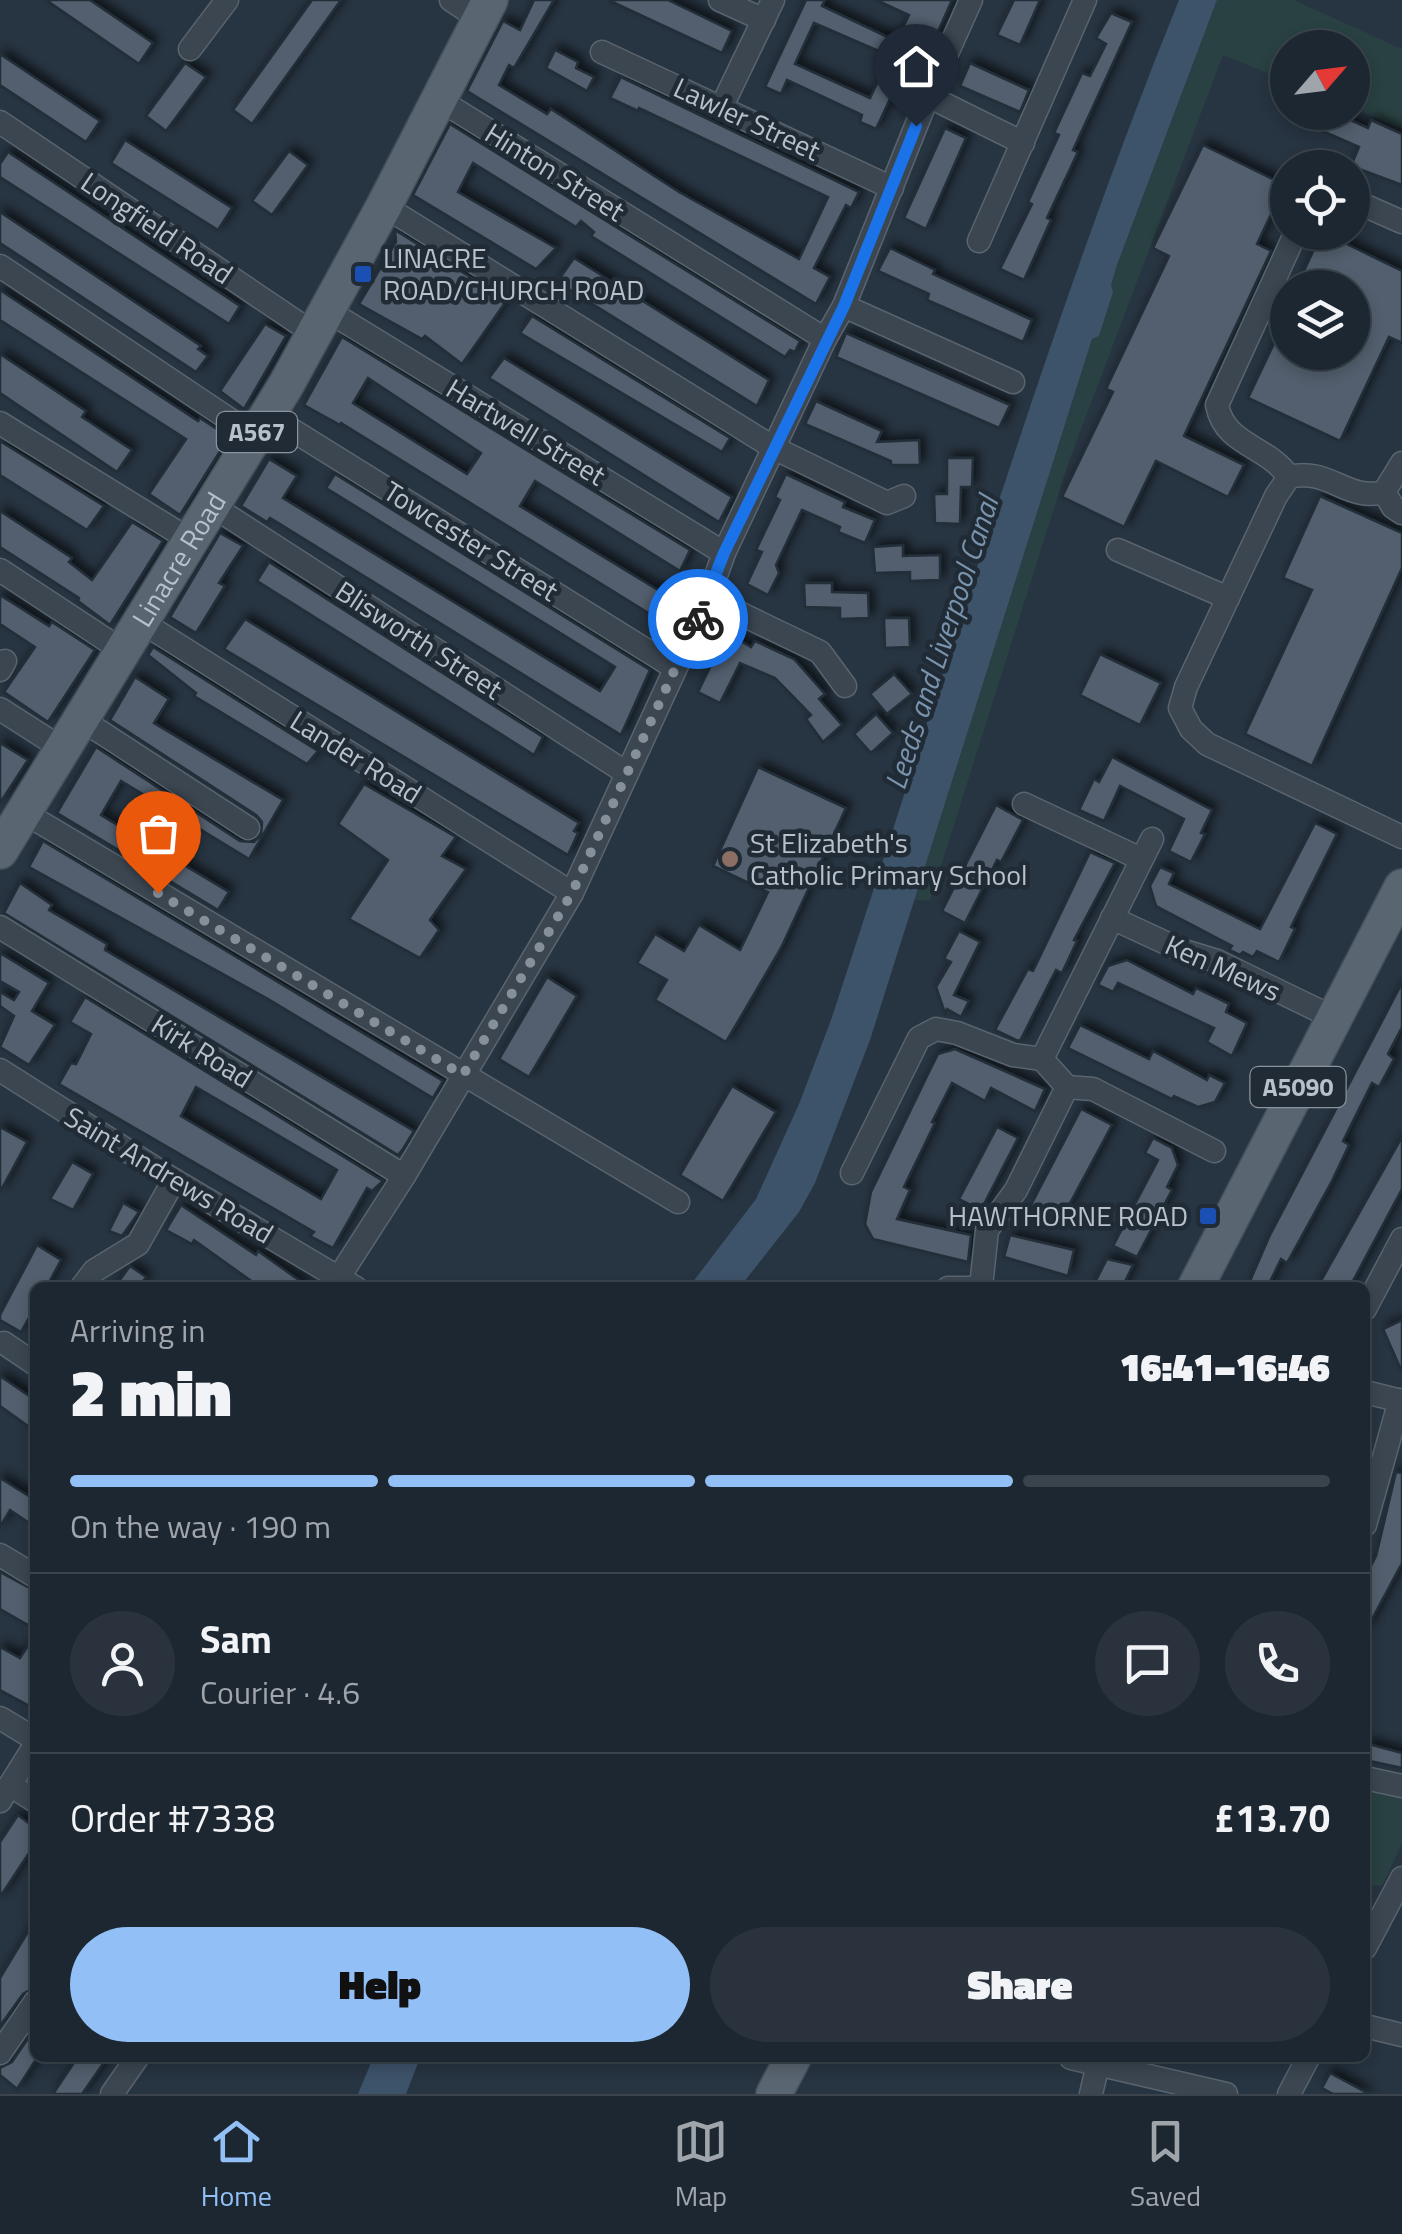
<!DOCTYPE html>
<html lang="en">
<head>
<meta charset="utf-8">
<style>
  :root { --surface:#1d2731; --page:#2a333d; --text:#f1f3f6; --muted:#a0a5ab; --line:#3b444d; --accent:#92c0f6 }
  body { margin:0; font-family:"Titillium Web",sans-serif; background:var(--page); color:var(--text); height:100vh; display:flex; flex-direction:column; font-size:38px; white-space:nowrap }
  * { box-sizing:border-box; margin:0 }
  p { font-size:32px; color:var(--muted) }
  .icon { flex:none; width:55px; height:55px; fill:none; stroke:currentColor; stroke-width:2; stroke-linecap:round; stroke-linejoin:round }
  .map { position:relative; flex:1; overflow:hidden }
  .panel { position:absolute; left:30px; top:1282px; width:1340px; height:780px; display:flex; flex-direction:column; background:var(--surface); border-radius:15px; box-shadow:0 5px 15px #0003,0 0 0 2px var(--line) }
  .panel>* { flex:none }
  .needle { width:65px; rotate:62deg }
  .tools { position:absolute; left:1270px; top:30px; display:grid; gap:20px }
  .tools a { display:grid; place-items:center; width:100px; height:100px; border-radius:50%; background:var(--surface); box-shadow:0 5px 15px #0003,0 0 0 2px var(--line); font-size:50px }
  .pin { position:absolute; display:grid; place-items:center; width:85px; height:85px; color:#fff; margin:-102px -42px; border-radius:50% 50% 50% 0; rotate:-45deg; box-shadow:0 0 10px #0007 }
  .pin .icon { rotate:45deg }
  .courier { position:absolute; display:grid; place-items:center; width:100px; height:100px; margin:-50px; border:8px solid #1a73e8; border-radius:50%; background:#fff; color:#222; box-shadow:0 2px 12px #0007 }
  .head em { font-style:normal; font-weight:800 }
  .head div { display:flex; flex-direction:column-reverse }
  .head { display:flex; align-items:center; justify-content:space-between; height:170px; padding:0 40px }
  h1 { font-size:65px; font-weight:800; line-height:75px }
  .bar { display:grid; grid-template-columns:repeat(4,1fr); gap:15px 10px; align-content:center; height:120px; padding:0 40px }
  .bar i { height:12px; border-radius:8px; background:var(--line) }
  .bar .active { background:var(--accent) }
  .bar p { grid-column:span 4 }
  .line { display:flex; align-items:center; gap:25px; padding:0 40px; border-top:2px solid var(--line) }
  .line div { flex:1 }
  .round { display:grid; place-items:center; flex:none; width:105px; height:105px; border-radius:52px; background:var(--page) }
  .action { display:flex; gap:20px; margin-top:auto; padding:20px 40px }
  .action a { flex:1; height:115px; border-radius:60px; background:var(--accent); color:#111; font-size:40px; font-weight:800; line-height:115px; text-align:center }
  .action a+a { background:var(--page); color:var(--text) }
  .tabs { display:flex; justify-content:space-around; align-items:center; height:140px; border-top:2px solid var(--line); background:var(--surface); font-size:28px; color:var(--muted) }
  .tabs a { display:grid; justify-items:center; gap:5px }
  .tabs .active { color:var(--accent) }
  .map>svg:first-child { display:block }
</style>
</head>
<body>
<div class="map">
<svg width="1402" height="2094" viewBox="0 0 1402 2094">
  <defs>
    <filter id="shadow"><feDropShadow dx="5" dy="-5" stdDeviation="5" flood-color="#0009"/></filter>
  </defs>
  <rect width="100%" height="100%" fill="#273441"/>
  <g fill="#294142">
    <polygon points="1217,0 1294,0 1402,49 1402,129 1353,108 1352,48 1288,48 1287,81 1223,55 1068,464 930,901 914,900 1092,339 1099,336 1113,292 1110,285 1117,265"/>
    <polygon points="1365,1789 1402,1798 1402,1844 1382,1886 1365,1884"/>
  </g>
  <g fill="#3d5369">
    <path d="M 1179,0 L 1217,0 L 1117,265 L 1111,285 L 1113,292 L 1099,336 L 1092,339 L 870,1040 L 815,1183 L 799,1212 L 740,1287 L 689,1287 L 756,1199 L 799,1104 L 831,1020 C 944,679 1044,333 1179,0 Z"/>
    <polygon points="373,2058 420,2058 406,2094 358,2094"/>
  </g>
  <g fill="#525f6e" stroke="#222d38" stroke-width="2.5" fill-rule="evenodd" filter="url(#shadow)">
    <polygon points="46,0 90,0 153,43 139,64"/>
    <polygon points="312,0 341,0 252,124 233,110"/>
    <polygon points="534,0 554,0 514,68 509,65 499,85 547,114 551,109 679,192 799,259 828,197 639,108 638,111 610,98 621,77 859,192 851,208 846,205 814,268 830,277 816,304 467,91 503,21 520,30"/>
    <polygon points="608,0 668,0 732,31 722,53"/>
    <path d="M 806,0 L 825,0 L 822,6 L 896,41 L 909,15 L 876,0 L 952,0 L 933,43 L 919,37 L 876,129 L 860,122 L 862,115 L 787,80 L 781,94 L 765,87 ZM 814,23 L 890,56 L 870,98 L 795,64 Z"/>
    <polygon points="1014,0 1040,0 1020,45 997,35"/>
    <polygon points="1111,13 1132,22 1073,150 1078,152 1047,218 1051,220 1024,280 1000,269 1032,204 1028,202 1059,135 1054,133 1082,73 1090,76 1106,44 1096,38"/>
    <polygon points="555,50 578,62 576,68 594,77 587,91 546,68"/>
    <polygon points="0,54 100,121 86,142 0,85"/>
    <polygon points="185,63 206,77 166,131 146,116"/>
    <polygon points="970,63 1029,90 1020,112 960,86"/>
    <polygon points="1317,112 1333,112 1368,128 1371,120 1402,134 1402,185 1351,166 1359,147 1311,126"/>
    <polygon points="450,124 800,341 795,352 790,350 785,357 591,236 594,232 581,221 576,227 473,163 458,192 556,248 536,269 413,195"/>
    <polygon points="945,128 966,138 926,229 904,218"/>
    <polygon points="125,140 232,208 218,230 111,163"/>
    <polygon points="1203,145 1285,185 1257,244 1271,251 1184,436 1244,465 1228,497 1156,461 1124,527 1062,497 1113,392 1106,389 1169,256 1153,248"/>
    <polygon points="289,151 308,165 272,215 252,201"/>
    <polygon points="8,152 240,306 229,324 0,177 0,164"/>
    <polygon points="0,212 201,346 198,349 208,356 196,372 0,243"/>
    <polygon points="395,230 507,300 462,364 425,336 422,339 359,304 396,242"/>
    <polygon points="1322,232 1402,271 1402,343 1389,337 1340,441 1248,398 1288,314 1288,352 1352,352 1352,288 1296,288"/>
    <polygon points="890,248 935,270 933,274 1032,320 1023,342 927,300 929,294 878,271"/>
    <polygon points="574,258 769,380 757,406 557,282"/>
    <polygon points="0,290 198,421 200,418 229,437 180,515 149,494 186,439 0,320"/>
    <polygon points="532,316 730,438 722,452 520,333"/>
    <polygon points="265,324 286,336 244,409 220,391"/>
    <polygon points="846,333 1010,405 999,428 836,357"/>
    <path d="M 342,337 L 690,550 L 680,571 L 535,481 L 520,506 L 681,604 L 671,627 L 341,423 L 340,425 L 304,405 ZM 368,378 L 481,453 L 467,474 L 353,403 Z"/>
    <polygon points="0,354 86,411 82,417 132,450 117,472 0,393"/>
    <polygon points="504,358 732,497 719,522 489,378"/>
    <polygon points="816,401 882,431 877,442 919,440 920,465 891,465 891,461 805,424"/>
    <polygon points="0,441 104,506 87,530 0,475"/>
    <polygon points="947,458 973,458 972,487 961,487 960,524 935,523 934,494 947,494"/>
    <polygon points="269,459 297,476 283,498 600,691 615,667 326,488 335,474 650,670 621,735 270,518 267,522 241,506"/>
    <polygon points="786,474 845,502 843,507 875,520 865,543 838,532 840,527 802,510 776,565 779,573 768,595 747,584 762,552 756,550 780,500 775,497"/>
    <polygon points="1320,496 1402,533 1402,568 1312,766 1245,734 1312,590 1283,578"/>
    <polygon points="0,511 72,558 69,562 92,580 132,522 163,541 110,625 78,601 79,598 0,547"/>
    <polygon points="220,533 243,546 219,583 225,586 196,633 170,617"/>
    <polygon points="903,545 903,556 940,555 940,580 910,581 910,572 875,573 873,547"/>
    <polygon points="269,562 543,737 534,755 257,581"/>
    <polygon points="804,583 832,583 832,592 868,593 869,618 840,619 840,608 805,607"/>
    <polygon points="0,595 49,626 52,622 95,650 48,722 4,692 35,647 0,624"/>
    <polygon points="884,618 909,618 910,647 885,648"/>
    <polygon points="245,619 579,823 574,831 578,833 568,855 224,649"/>
    <polygon points="718,627 751,647 755,641 794,659 825,694 819,699 842,725 823,742 806,719 811,715 775,678 740,663 720,703 698,692 717,653 708,651"/>
    <polygon points="153,647 318,751 307,764 194,696 196,693 148,655"/>
    <polygon points="1100,654 1161,683 1140,725 1080,695"/>
    <polygon points="894,674 912,694 887,714 870,694"/>
    <polygon points="135,677 169,699 154,723 283,800 249,859 121,781 101,815 229,892 218,910 57,813 96,747 240,841 254,842 261,835 262,822 256,815 110,720"/>
    <polygon points="876,714 893,733 871,753 854,734"/>
    <polygon points="0,743 28,760 0,803"/>
    <polygon points="1112,757 1212,810 1201,833 1205,834 1191,862 1169,851 1184,819 1120,786 1104,821 1079,810 1094,779 1099,782"/>
    <polygon points="758,767 846,808 781,948 726,1042 655,1000 667,980 637,963 655,934 684,951 699,925 740,950 768,892 713,866"/>
    <polygon points="364,784 456,837 442,856 466,869 430,920 439,930 420,958 349,919 388,860 338,824"/>
    <polygon points="996,805 1023,820 1001,862 997,860 965,923 942,911"/>
    <polygon points="1315,823 1337,834 1291,927 1295,929 1279,962 1257,951 1253,957 1243,952 1240,955 1229,950 1232,946 1156,906 1150,886 1160,867 1174,873 1169,884 1260,929"/>
    <polygon points="43,841 443,1081 433,1098 268,999 29,867"/>
    <polygon points="1090,852 1115,863 1074,940 1077,941 1062,973 1056,970 1020,1041 1016,1040 995,1030 1028,969 1033,971"/>
    <polygon points="20,883 52,905 49,910 107,944 105,950 414,1131 403,1149 398,1155 4,913"/>
    <polygon points="959,931 980,942 954,995 969,1001 961,1017 947,1009 945,1013 936,987 951,962 944,959"/>
    <polygon points="0,953 49,983 32,1011 55,1025 29,1065 0,1047 14,1016 0,1006 0,992 14,1000 19,992 0,981"/>
    <polygon points="1127,960 1193,994 1196,988 1229,1004 1226,1012 1247,1023 1232,1056 1207,1042 1214,1028 1118,983 1113,992 1098,985 1108,966"/>
    <polygon points="547,977 577,996 529,1077 499,1059"/>
    <polygon points="1402,983 1402,1027 1388,1054 1394,1059 1379,1087 1372,1083 1343,1141 1349,1145 1332,1181 1287,1263 1281,1259 1267,1288 1247,1288 1269,1237"/>
    <path d="M 85,997 L 383,1181 L 372,1191 L 367,1188 L 333,1248 L 310,1236 L 314,1232 L 59,1084 L 71,1063 L 76,1064 L 91,1034 L 70,1022 ZM 196,1087 L 337,1170 L 321,1199 L 181,1116 Z"/>
    <polygon points="1080,1025 1149,1059 1153,1051 1207,1080 1209,1075 1225,1083 1215,1102 1198,1107 1174,1096 1172,1099 1068,1048"/>
    <polygon points="955,1049 1045,1089 1035,1111 991,1088 985,1101 952,1083 932,1122 935,1123 904,1187 910,1190 897,1219 971,1235 968,1262 873,1239 865,1224 871,1192 929,1072 938,1054"/>
    <polygon points="732,1086 776,1112 723,1201 680,1175"/>
    <polygon points="1081,1109 1112,1125 1061,1220 1031,1205"/>
    <polygon points="0,1127 27,1142 0,1192"/>
    <polygon points="997,1127 1018,1138 981,1210 959,1199"/>
    <polygon points="1402,1137 1402,1189 1354,1279 1349,1288 1317,1288"/>
    <polygon points="1153,1138 1172,1148 1178,1165 1167,1187 1172,1190 1137,1257 1113,1246 1158,1160 1145,1153"/>
    <polygon points="72,1162 93,1174 73,1210 50,1199"/>
    <polygon points="123,1203 139,1212 122,1236 109,1231"/>
    <polygon points="181,1205 256,1255 258,1251 310,1288 261,1288 194,1240 192,1244 166,1230"/>
    <polygon points="1010,1235 1074,1250 1068,1276 1004,1257"/>
    <polygon points="37,1245 61,1260 46,1288 35,1288 35,1307 21,1332 0,1320 0,1315"/>
    <polygon points="1107,1259 1133,1265 1122,1288 1092,1288"/>
    <polygon points="130,1266 146,1277 139,1288 114,1288"/>
    <polygon points="1402,1320 1402,1372 1383,1329"/>
    <polygon points="0,1376 35,1400 35,1431 0,1406"/>
    <polygon points="1396,1472 1402,1473 1402,1563 1365,1632 1365,1577 1376,1556"/>
    <polygon points="0,1478 35,1500 35,1527 10,1510 0,1527"/>
    <polygon points="0,1572 35,1591 35,1629 0,1609"/>
    <polygon points="35,1635 35,1709 0,1690 0,1647 20,1658"/>
    <polygon points="1365,1743 1402,1753 1402,1768 1365,1760"/>
    <polygon points="18,1815 35,1828 35,1844 0,1897 0,1842"/>
    <polygon points="35,1920 35,1987 23,1994 0,2026 0,1978"/>
    <polygon points="35,2028 35,2061 17,2089 0,2075 0,2068 12,2062"/>
    <polygon points="77,2058 107,2058 82,2094 53,2094"/>
    <polygon points="1330,2073 1369,2094 1333,2094 1322,2088"/>
  </g>
  <g fill="none" stroke-linecap="round" stroke-linejoin="round">
    <defs>
      <g id="minor">
        <polyline points="451,0 480,19"/>
        <polyline points="720,0 764,20"/>
        <polyline points="190,49 227,0"/>
        <polyline points="602,52 892,188"/>
        <polyline points="928,96 1023,143"/>
        <polyline points="438,99 825,339"/>
        <polyline points="722,106 773,0"/>
        <polyline points="0,122 313,333"/>
        <polyline points="1352,200 1402,222"/>
        <polyline points="384,206 774,448 887,503 904,496"/>
        <polyline points="979,241 1085,0"/>
        <polyline points="0,266 254,436"/>
        <polyline points="844,306 1013,382"/>
        <polyline points="328,311 724,553"/>
        <polyline points="268,415 675,668"/>
        <polyline points="0,423 190,540"/>
        <path d="M 1402,463 L 1384,492 C 1347,502 1329,467 1289,477 L 1276,496 L 1186,687 L 1180,708 L 1191,729 L 1207,744 L 1402,837"/>
        <path d="M 1289,477 C 1267,445 1225,446 1217,405 L 1296,232"/>
        <polyline points="1384,492 1393,507 1402,513"/>
        <polyline points="214,507 625,772"/>
        <polyline points="1118,550 1228,598"/>
        <polyline points="0,570 123,651"/>
        <polyline points="708,598 820,652 845,686"/>
        <polyline points="140,621 572,893"/>
        <polyline points="0,670 5,661"/>
        <polyline points="0,709 61,748"/>
        <polyline points="79,718 248,828"/>
        <polyline points="1024,804 1141,859"/>
        <polyline points="23,812 678,1202"/>
        <polyline points="1112,918 1181,950 1217,961 1334,1018"/>
        <polyline points="0,927 404,1176"/>
        <polyline points="0,1070 174,1180 356,1288"/>
        <polyline points="1067,1087 1093,1089 1214,1151"/>
        <polyline points="852,1173 919,1038 936,1029 957,1033 1013,1055 1042,1059"/>
        <polyline points="981,1287 987,1230 1016,1190 1067,1087 1042,1059 1152,839"/>
        <polyline points="81,1288 94,1271 138,1244 174,1180"/>
        <polyline points="332,1288 404,1176 572,893 708,598 724,553 825,339 844,306 928,96 971,0"/>
        <polyline points="948,1288 984,1288"/>
        <polyline points="1365,1309 1402,1239"/>
        <polyline points="4,1343 35,1364"/>
        <polyline points="1365,1392 1402,1401"/>
        <polyline points="1365,1525 1400,1400"/>
        <polyline points="0,1555 35,1576"/>
        <polyline points="0,1718 35,1739"/>
        <polyline points="1365,1778 1402,1786"/>
        <polyline points="10,1785 35,1801"/>
        <polyline points="0,1801 35,1745"/>
        <polyline points="1365,1948 1402,1878"/>
        <polyline points="1365,2026 1402,2035"/>
        <polyline points="0,2053 35,2002"/>
        <polyline points="1071,2058 1226,2094"/>
        <polyline points="112,2094 137,2058"/>
        <polyline points="1091,2094 1098,2064"/>
        <polyline points="1289,2094 1308,2058"/>
      </g>
      <g id="primary">
        <path id="s1" d="M 0,851 L 286,385 L 384,206 L 490,0"/>
        <polyline points="1195,1288 1402,887"/>
        <polyline points="774,2094 793,2058"/>
      </g>
    </defs>
    <use href="#minor" stroke="#59646e" stroke-width="25"/>
    <use href="#primary" stroke="#454f5a" stroke-width="38"/>
    <use href="#minor" stroke="#3b4651" stroke-width="22"/>
    <use href="#primary" stroke="#596571" stroke-width="35"/>
  </g>
  <g fill="none" stroke-linecap="round" stroke-linejoin="round">
    <polyline stroke="#85909b" stroke-width="10" stroke-dasharray="0 18" points="158,893 463,1075 572,893 698,619"/>
    <polyline stroke="#1a73e8" stroke-width="12" points="698,619 724,553 844,306 916,126"/>
  </g>
  <g fill="#1a4fb4" stroke="#202b36" stroke-width="4">
    <rect x="353" y="264" width="20" height="20" rx="5"/>
    <rect x="1198" y="1206" width="20" height="20" rx="5"/>
  </g>
  <circle fill="#8d6e63" stroke="#202b36" stroke-width="4" cx="730" cy="859" r="10"/>
  <g text-anchor="middle" stroke-width="9" stroke-linejoin="round" paint-order="stroke">
    <g fill="#202b36" stroke="#8a949e" stroke-width="2.5">
      <rect x="217" y="412" width="80" height="40" rx="8"/>
      <rect x="1250.5" y="1067" width="95" height="40" rx="8"/>
    </g>
    <g font-size="25" font-weight="bold" fill="#b8c1cb">
      <text x="257" y="441">A567</text>
      <text x="1298" y="1096">A5090</text>
    </g>
    <g font-size="28" fill="#b8c1cb" stroke="#202b36">
      <text transform="translate(747 119) rotate(25)" y="10">Lawler Street</text>
      <text transform="translate(555 172) rotate(32)" y="10">Hinton Street</text>
      <text transform="translate(157 228) rotate(34)" y="10">Longfield Road</text>
      <text transform="translate(526 432) rotate(31)" y="10">Hartwell Street</text>
      <text transform="translate(471 541) rotate(32)" y="10">Towcester Street</text>
      <text dy="10" stroke="none"><textPath href="#s1" startOffset="342">Linacre Road</textPath></text>
      <text transform="translate(419 640) rotate(33)" y="10">Blisworth Street</text>
      <text transform="translate(356 757) rotate(32)" y="10">Lander Road</text>
      <text transform="translate(1223 968) rotate(24)" y="10">Ken Mews</text>
      <text transform="translate(202 1051) rotate(32)" y="10">Kirk Road</text>
      <text transform="translate(169 1175) rotate(31)" y="10">Saint Andrews Road</text>
    </g>
    <g font-size="28" fill="#b8c1cb" stroke="#202b36" text-anchor="start">
      <text x="383" y="268">LINACRE<tspan x="383" dy="32">ROAD/CHURCH ROAD</tspan></text>
      <text x="750" y="853">St Elizabeth's<tspan x="750" dy="32">Catholic Primary School</tspan></text>
      <text x="1188" y="1226" text-anchor="end">HAWTHORNE ROAD</text>
    </g>
    <g font-size="30" font-style="italic" fill="#7993ad" stroke="#202b36">
      <text transform="translate(942 643) rotate(-72)" y="10">Leeds and Liverpool Canal</text>
    </g>
  </g>
</svg>
<div class="tools">
<a><svg class="needle" viewBox="-14 -14 28 28"><path d="M0-13l5 13h-10z" fill="#e53935"/><path d="M0 13l5-13h-10z" fill="#a0a5ab"/></svg></a>
<a><svg class="icon" aria-label="locate" viewBox="0 0 24 24"><circle cx="12" cy="12" r="6"/><path d="M12 2v4M12 18v4M2 12h4M18 12h4"/></svg></a>
<a><svg class="icon" aria-label="layers" viewBox="0 0 24 24"><path d="M12 4l9 5-9 5-9-5zM3 14l9 5 9-5"/></svg></a>
</div>
<div class="pin" style="left:158px;top:893px;background:#ea580c"><svg class="icon" aria-label="bag" viewBox="0 0 24 24"><path d="M5 8h14l-1 12H6zM9 8a3 3 0 0 1 6 0"/></svg></div>
<div class="pin" style="left:916px;top:126px;background:#1f2937"><svg class="icon" aria-label="home" viewBox="0 0 24 24"><path d="M3 11l9-7 9 7M6 9v11h12V9"/></svg></div>
<div class="courier" style="left:698px;top:619px"><svg class="icon" aria-label="bike" viewBox="0 0 24 24"><circle cx="6" cy="16" r="4"/><circle cx="18" cy="16" r="4"/><path d="M6 16l4-8h5l3 8M10 8l3 8H6M13 5h3"/></svg></div>
<section class="panel">
<div class="head"><div><h1>2 min</h1><p>Arriving in</p></div><em>16:41–16:46</em></div>
<div class="bar"><i class="active"></i><i class="active"></i><i class="active"></i><i></i><p>On the way · 190 m</p></div>
<div class="line" style="height:180px"><a class="round"><svg class="icon" aria-label="person" viewBox="0 0 24 24"><circle cx="12" cy="8" r="4"/><path d="M4 21q1-7 8-7t8 7"/></svg></a><div><b>Sam</b><p>Courier · 4.6</p></div><a class="round"><svg class="icon" aria-label="chat" viewBox="0 0 24 24"><path d="M4 5h16v11H9l-5 4z"/></svg></a><a class="round"><svg class="icon" aria-label="phone" viewBox="0 0 24 24"><path d="M5 4h4l2 5-3 2q2 4 5 5l2-3 5 2v4C11 20 4 13 5 4z"/></svg></a></div>
<div class="line" style="height:130px"><div>Order #7338</div><b>£13.70</b></div>
<div class="action"><a>Help</a><a>Share</a></div>
</section>
</div>
<nav class="tabs">
<a class="active"><svg class="icon" aria-label="home" viewBox="0 0 24 24"><path d="M3 11l9-7 9 7M6 9v11h12V9"/></svg>Home</a>
<a><svg class="icon" aria-label="map" viewBox="0 0 24 24"><path d="M3 6l6-2 6 2 6-2v14l-6 2-6-2-6 2zM9 4v14M15 6v14"/></svg>Map</a>
<a><svg class="icon" aria-label="saved" viewBox="0 0 24 24"><path d="M7 4h10v16l-5-4-5 4z"/></svg>Saved</a>
</nav>
</body>
</html>
